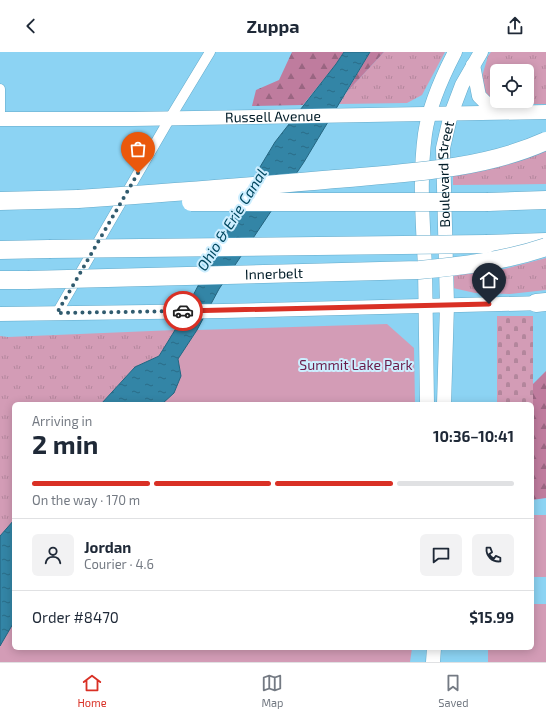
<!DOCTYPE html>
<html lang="en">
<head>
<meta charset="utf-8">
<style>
  :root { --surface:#fff; --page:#f2f2f3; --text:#1f2937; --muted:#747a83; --line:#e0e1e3; --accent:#d93025 }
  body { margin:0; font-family:"Exo 2",sans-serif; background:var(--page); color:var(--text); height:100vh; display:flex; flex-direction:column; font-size:15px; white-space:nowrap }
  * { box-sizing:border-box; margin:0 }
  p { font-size:13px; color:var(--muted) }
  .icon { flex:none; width:22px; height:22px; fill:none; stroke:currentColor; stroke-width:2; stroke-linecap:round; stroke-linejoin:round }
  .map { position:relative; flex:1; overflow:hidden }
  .sheet { position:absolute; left:12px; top:350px; width:522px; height:248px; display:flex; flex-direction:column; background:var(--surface); border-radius:6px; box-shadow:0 2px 10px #0003 }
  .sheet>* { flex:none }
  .fabs { position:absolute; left:490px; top:12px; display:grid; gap:8px }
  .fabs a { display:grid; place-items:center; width:44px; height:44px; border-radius:6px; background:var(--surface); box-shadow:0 2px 10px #0003; font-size:20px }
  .pin { position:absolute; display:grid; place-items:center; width:34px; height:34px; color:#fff; margin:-41px -17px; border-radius:50% 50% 50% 0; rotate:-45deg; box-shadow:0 0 4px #0007 }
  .pin .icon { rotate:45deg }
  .courier { position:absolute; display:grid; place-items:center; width:40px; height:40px; margin:-20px; border:3px solid #d93025; border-radius:50%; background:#fff; color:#222; box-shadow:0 1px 5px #0007 }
  .headline em { font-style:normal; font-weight:700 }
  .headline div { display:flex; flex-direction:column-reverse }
  .headline { display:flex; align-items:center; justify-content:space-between; height:68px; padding:0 20px }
  h1 { font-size:26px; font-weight:700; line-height:30px }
  .bar { display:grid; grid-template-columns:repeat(4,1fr); gap:6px 4px; align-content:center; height:48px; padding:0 20px }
  .bar i { height:5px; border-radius:3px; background:var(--line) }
  .bar .current { background:var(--accent) }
  .bar p { grid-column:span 4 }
  .line { display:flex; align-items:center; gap:10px; padding:0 20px; border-top:1px solid var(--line) }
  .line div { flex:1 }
  .round { display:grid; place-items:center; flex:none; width:42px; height:42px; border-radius:6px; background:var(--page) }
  header { display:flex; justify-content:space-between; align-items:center; height:52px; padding:0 20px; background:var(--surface); font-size:18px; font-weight:700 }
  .tabs { display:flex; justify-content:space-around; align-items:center; height:56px; border-top:1px solid var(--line); background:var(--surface); font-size:11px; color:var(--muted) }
  .tabs a { display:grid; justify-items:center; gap:2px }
  .tabs .current { color:var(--accent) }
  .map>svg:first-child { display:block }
</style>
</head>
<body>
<header><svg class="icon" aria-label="back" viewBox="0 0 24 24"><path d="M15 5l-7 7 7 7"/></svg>Zuppa<svg class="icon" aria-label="share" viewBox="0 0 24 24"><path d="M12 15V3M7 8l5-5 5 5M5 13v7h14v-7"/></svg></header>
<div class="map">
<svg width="546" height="610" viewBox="0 0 546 610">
  <defs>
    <pattern id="grass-tufts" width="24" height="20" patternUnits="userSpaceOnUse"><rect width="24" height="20" fill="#d39cb6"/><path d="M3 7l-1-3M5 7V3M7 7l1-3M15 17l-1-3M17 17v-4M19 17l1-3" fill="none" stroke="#b3869c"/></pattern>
    <pattern id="forest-firs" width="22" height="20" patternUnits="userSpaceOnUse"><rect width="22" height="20" fill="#bf7c9e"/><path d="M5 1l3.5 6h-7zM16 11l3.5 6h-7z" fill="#996581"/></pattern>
    <pattern id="cemetery-stones" width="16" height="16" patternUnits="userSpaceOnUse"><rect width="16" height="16" fill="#d39cb6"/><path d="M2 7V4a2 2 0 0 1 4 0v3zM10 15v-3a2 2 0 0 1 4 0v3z" fill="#b3869c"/></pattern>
    <pattern id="water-ripples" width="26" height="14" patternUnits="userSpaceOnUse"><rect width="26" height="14" fill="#3385a6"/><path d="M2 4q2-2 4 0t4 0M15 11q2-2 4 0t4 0" fill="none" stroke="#296c87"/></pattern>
  </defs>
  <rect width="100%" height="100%" fill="#8cd3f3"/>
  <g fill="url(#grass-tufts)" fill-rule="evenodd">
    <polygon points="384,0 445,0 422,43 407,51 339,52 346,41"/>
    <path d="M 491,0 L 546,0 L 546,52 L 504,52 L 486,46 L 481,28 L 488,4 ZM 497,19 L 527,19 L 527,49 L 497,49 Z"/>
    <polygon points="546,98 546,132 453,133 453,124 482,118"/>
    <polygon points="546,206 546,238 510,242 475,241 453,236 451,224 504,217"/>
    <polygon points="175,278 159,304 135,315 101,352 14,352 14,468 0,484 0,284 8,285"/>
  </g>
  <g fill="url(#forest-firs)">
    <polygon points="292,0 344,0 336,12 303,53 252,54 256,38 279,28"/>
    <polygon points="370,0 384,0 346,41"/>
    <polygon points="546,319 546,446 532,448 532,352 513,352"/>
  </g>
  <polygon fill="url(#cemetery-stones)" points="497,264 533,264 533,394 532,352 497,352"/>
  <g fill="#d39cb6">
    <polygon points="387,272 414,296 415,352 162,352 174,340 181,324 178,307 197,278"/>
    <rect x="532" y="463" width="14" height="62"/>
    <polygon points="532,552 546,552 546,610 488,610 488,596 532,596"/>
    <polygon points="14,570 14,596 412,596 410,610 0,610 0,594"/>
  </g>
  <g fill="url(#water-ripples)" stroke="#246580">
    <polygon points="344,0 370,0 304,110 219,237 197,278 178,307 181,324 174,341 162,352 101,352 135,315 159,304 175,278 260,115 275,90 336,12"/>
    <polygon points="14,468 14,570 0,594 0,484"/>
  </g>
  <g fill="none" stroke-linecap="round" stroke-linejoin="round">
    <defs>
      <g id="street">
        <polyline points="0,37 0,67"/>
        <polyline points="57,261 170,66 210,0"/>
      </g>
      <g id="secondary">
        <polyline points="473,13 479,44 485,50 503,60"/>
        <path id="s1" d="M 0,67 L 132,67 L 546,60"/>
        <polyline points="0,262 223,259 545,251"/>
        <path d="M 427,352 C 426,306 426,261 425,216 C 423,171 419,126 425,82 C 429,54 442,25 455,0"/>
        <path id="s2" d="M 444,352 L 447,253 L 443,96 L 451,62 L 462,33 L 481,0"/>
        <polyline points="433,610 434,596"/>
      </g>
      <g id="highway">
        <polyline points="0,149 78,147"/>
        <polyline points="488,150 546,148"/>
        <polyline points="487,192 546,190"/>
        <polyline points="0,198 49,197"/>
        <polyline points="0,228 28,228"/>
        <polyline points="536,251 546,250"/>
      </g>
    </defs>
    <use href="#street" stroke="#64aaca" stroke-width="11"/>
    <use href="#secondary" stroke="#64aaca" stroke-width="15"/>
    <use href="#highway" stroke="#64aaca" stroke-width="19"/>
    <use href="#street" stroke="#fff" stroke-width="10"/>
    <use href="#secondary" stroke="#fff" stroke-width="14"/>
    <use href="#highway" stroke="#fff" stroke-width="18"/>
    <defs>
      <g id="highway-bridge">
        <path d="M 78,147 C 164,141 249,135 335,127 C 404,121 482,118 546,89"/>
        <polyline points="191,150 488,150"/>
        <polyline points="49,197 487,192"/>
        <path id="s3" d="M 28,228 L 419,218 C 462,214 505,209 546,195"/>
      </g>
    </defs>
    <use href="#highway-bridge" stroke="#64aaca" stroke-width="19" stroke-linecap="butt"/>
    <use href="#highway-bridge" stroke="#fff" stroke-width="18"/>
  </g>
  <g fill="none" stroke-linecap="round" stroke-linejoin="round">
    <polyline stroke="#315b6e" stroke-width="4" stroke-dasharray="0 7.2" points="138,121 57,261 183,259"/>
    <polyline stroke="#d93025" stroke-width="5" points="183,259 489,252"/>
  </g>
  <g text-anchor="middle" stroke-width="4" stroke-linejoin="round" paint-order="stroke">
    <g font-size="14" fill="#001b27" stroke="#cef">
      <text dy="5" stroke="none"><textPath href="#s1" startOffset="273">Russell Avenue</textPath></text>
      <text dy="5" stroke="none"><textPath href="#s2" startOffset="230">Boulevard Street</textPath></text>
      <text dy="5" stroke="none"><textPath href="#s3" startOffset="246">Innerbelt</textPath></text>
    </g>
    <g font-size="14" fill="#6b1c4a" stroke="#cef">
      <text x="356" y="318">Summit Lake Park</text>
    </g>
    <g font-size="15" font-style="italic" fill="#00475f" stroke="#cef">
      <text transform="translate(232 168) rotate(-58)" y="5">Ohio &amp; Erie Canal</text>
    </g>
  </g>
</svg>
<div class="fabs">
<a><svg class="icon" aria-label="locate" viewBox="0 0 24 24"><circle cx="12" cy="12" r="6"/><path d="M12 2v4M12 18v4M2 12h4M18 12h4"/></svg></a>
</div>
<div class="pin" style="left:138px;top:121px;background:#ea580c"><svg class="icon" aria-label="bag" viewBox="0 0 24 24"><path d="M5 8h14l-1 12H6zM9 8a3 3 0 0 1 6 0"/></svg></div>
<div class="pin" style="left:489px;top:252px;background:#1f2937"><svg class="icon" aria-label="home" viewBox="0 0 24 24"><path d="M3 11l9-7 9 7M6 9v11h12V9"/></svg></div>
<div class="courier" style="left:183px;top:259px"><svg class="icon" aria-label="car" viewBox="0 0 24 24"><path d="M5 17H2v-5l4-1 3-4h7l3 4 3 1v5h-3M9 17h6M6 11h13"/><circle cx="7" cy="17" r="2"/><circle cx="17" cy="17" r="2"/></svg></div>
<section class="sheet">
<div class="headline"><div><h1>2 min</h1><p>Arriving in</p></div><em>10:36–10:41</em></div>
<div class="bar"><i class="current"></i><i class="current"></i><i class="current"></i><i></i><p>On the way · 170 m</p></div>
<div class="line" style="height:72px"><a class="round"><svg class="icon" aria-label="person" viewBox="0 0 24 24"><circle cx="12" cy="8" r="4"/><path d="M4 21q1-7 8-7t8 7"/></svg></a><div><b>Jordan</b><p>Courier · 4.6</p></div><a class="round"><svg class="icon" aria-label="chat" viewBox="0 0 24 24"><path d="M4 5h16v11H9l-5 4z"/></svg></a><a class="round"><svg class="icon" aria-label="phone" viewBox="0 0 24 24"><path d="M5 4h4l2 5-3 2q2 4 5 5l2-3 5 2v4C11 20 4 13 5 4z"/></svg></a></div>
<div class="line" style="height:52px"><div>Order #8470</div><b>$15.99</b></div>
</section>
</div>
<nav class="tabs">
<a class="current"><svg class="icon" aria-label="home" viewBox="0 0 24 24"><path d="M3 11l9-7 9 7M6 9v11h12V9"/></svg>Home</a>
<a><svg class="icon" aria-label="map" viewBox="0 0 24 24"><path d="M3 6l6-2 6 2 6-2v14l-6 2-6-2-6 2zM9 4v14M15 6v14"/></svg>Map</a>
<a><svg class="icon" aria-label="saved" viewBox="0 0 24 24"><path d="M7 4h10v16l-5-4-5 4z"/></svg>Saved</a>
</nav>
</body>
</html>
